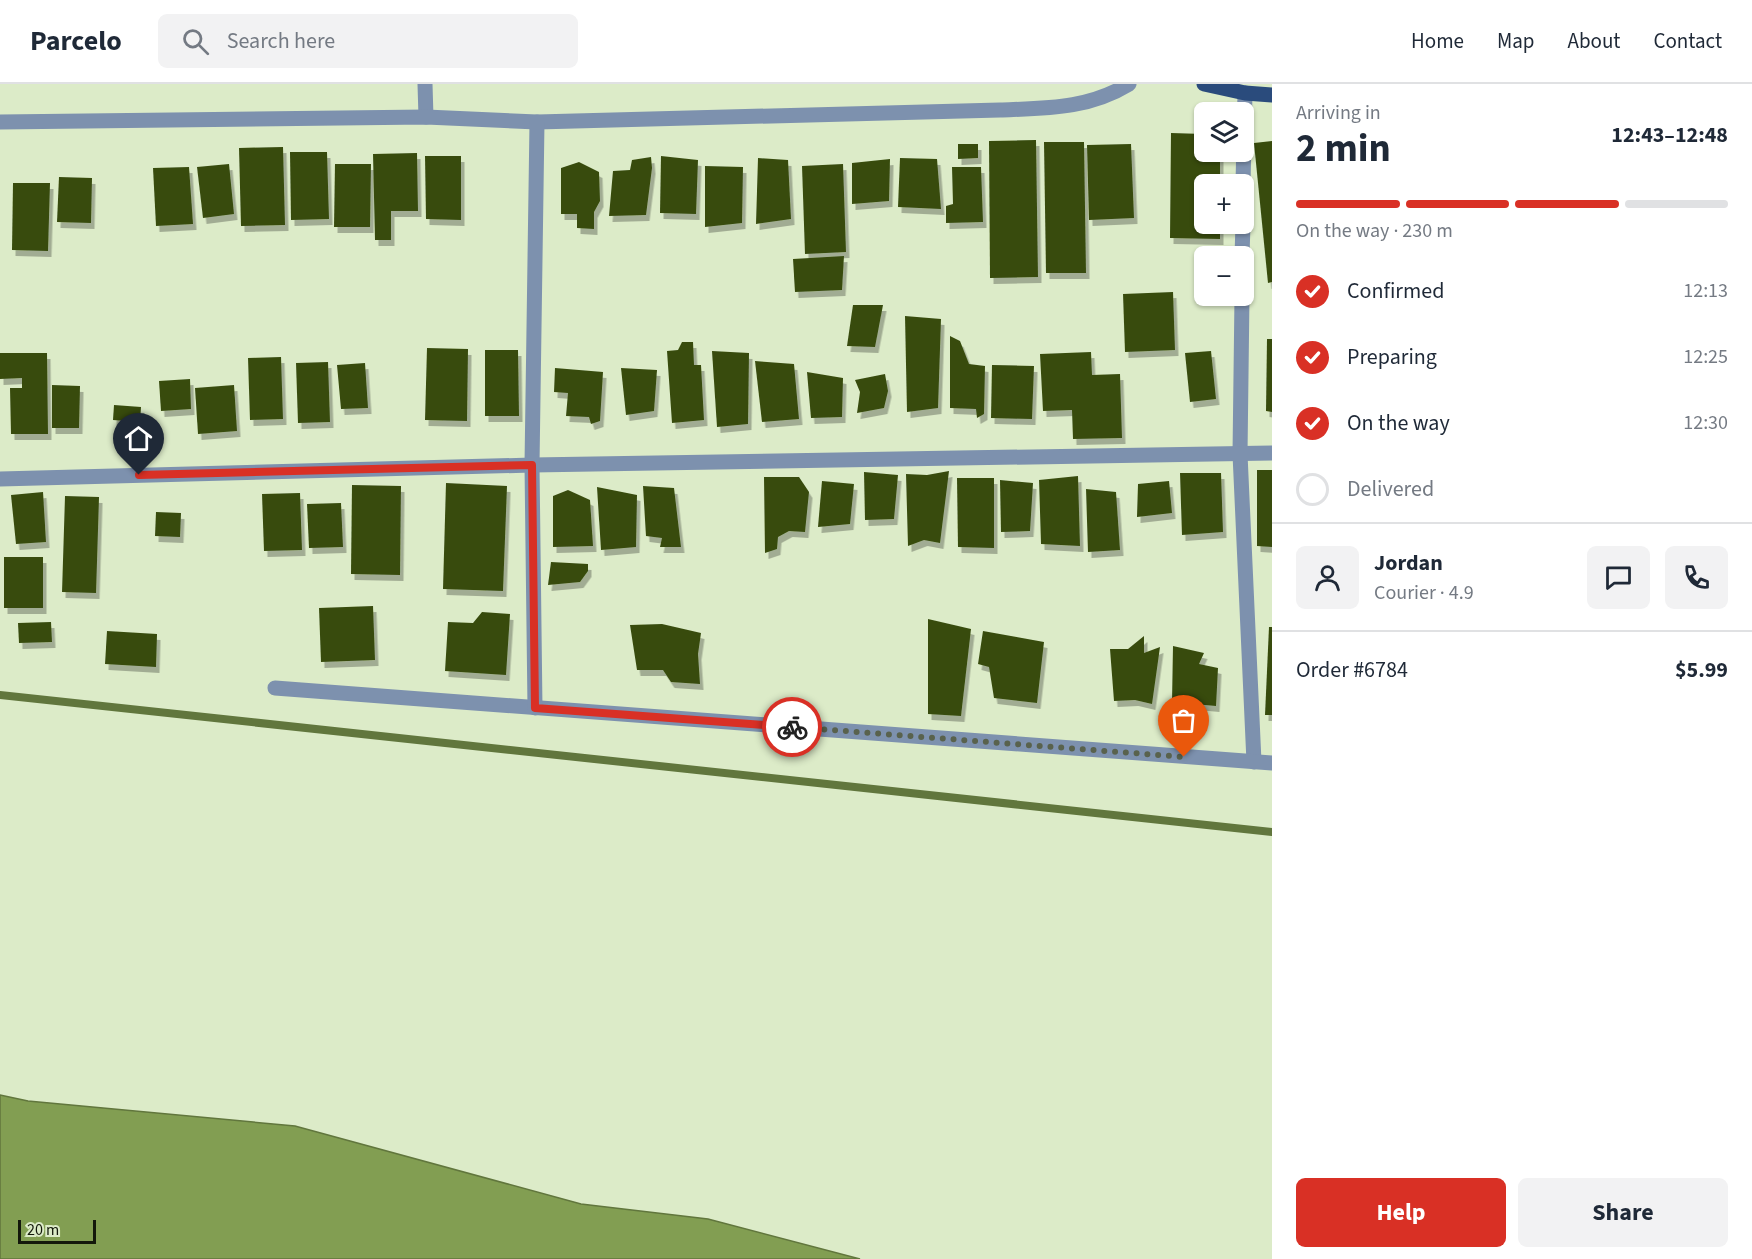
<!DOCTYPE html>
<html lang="en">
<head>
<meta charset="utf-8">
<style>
  :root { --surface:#fff; --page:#f2f2f3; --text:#1f2937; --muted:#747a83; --line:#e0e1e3; --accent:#d93025 }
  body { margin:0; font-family:"Source Sans 3",sans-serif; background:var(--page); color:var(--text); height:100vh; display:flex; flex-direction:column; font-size:22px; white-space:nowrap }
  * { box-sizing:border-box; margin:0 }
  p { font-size:20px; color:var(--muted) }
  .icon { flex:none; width:33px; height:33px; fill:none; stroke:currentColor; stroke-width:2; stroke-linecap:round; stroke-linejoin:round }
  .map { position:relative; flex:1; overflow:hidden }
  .side { display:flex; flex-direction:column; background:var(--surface); width:480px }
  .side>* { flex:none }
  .fabs { position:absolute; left:1194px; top:18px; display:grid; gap:12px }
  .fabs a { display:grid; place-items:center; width:60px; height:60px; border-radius:9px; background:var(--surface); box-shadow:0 2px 4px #0004; font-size:30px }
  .scale { position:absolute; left:18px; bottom:15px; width:78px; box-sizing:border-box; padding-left:6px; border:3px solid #13180b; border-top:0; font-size:16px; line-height:21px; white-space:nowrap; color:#13180b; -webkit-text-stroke:4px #dcebc8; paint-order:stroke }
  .pin { position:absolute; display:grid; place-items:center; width:51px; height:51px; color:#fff; margin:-62px -26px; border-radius:50% 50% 50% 0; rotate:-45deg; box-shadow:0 0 6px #0007 }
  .pin .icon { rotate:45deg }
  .courier { position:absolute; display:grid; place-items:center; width:60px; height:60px; margin:-30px; border:4px solid #d93025; border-radius:50%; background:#fff; color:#222; box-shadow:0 2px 8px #0007 }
  .summary em { font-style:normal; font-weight:700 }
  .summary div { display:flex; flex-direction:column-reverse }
  .summary { display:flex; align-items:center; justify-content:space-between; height:102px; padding:0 24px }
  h1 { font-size:39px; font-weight:700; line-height:45px }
  .bar { display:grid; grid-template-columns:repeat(4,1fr); gap:9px 6px; align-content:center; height:72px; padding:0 24px }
  .bar i { height:8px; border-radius:4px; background:var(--line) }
  .bar .on { background:var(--accent) }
  .bar p { grid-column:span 4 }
  .line { display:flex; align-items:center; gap:15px; padding:0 24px; border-top:2px solid var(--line) }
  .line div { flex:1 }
  .round { display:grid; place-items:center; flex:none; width:63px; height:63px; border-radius:9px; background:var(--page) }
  ol { padding:0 24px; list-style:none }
  li { display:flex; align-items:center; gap:18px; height:66px }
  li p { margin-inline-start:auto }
  li .icon { padding:6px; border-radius:50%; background:var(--accent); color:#fff; stroke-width:4 }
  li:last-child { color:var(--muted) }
  li i { width:33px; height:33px; border:3px solid var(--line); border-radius:50% }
  .cta { display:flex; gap:12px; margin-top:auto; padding:12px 24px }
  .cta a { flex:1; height:69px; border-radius:9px; background:var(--accent); color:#fff; font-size:24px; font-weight:700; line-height:69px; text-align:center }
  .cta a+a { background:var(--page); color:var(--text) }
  header { display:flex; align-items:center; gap:36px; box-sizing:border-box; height:84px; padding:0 30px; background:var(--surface); border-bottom:2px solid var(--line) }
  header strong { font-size:28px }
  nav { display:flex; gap:33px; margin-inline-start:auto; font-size:21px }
  .search { width:420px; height:54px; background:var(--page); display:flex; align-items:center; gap:15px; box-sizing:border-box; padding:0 21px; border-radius:9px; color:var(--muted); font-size:22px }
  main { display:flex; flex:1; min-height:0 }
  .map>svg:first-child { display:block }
</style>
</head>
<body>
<header>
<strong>Parcelo</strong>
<div class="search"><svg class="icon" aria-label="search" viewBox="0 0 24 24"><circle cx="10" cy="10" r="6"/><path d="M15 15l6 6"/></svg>Search here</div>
<nav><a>Home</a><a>Map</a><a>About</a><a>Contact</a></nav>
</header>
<main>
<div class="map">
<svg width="1272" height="1175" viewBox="0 0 1272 1175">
  <defs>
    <filter id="shadow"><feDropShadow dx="3.5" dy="6" stdDeviation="0" flood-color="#0004"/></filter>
  </defs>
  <rect width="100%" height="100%" fill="#dcebc8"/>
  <polygon fill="#829e52" stroke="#61763d" stroke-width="1.5" points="0,1011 28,1017 295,1042 581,1120 708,1135 860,1175 0,1175"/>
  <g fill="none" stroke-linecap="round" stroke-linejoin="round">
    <polyline stroke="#61763d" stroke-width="8" points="0,611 1272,748"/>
  </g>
  <g fill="#384c10" filter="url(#shadow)">
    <polygon points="1171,49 1204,50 1204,68 1220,68 1220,100 1204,100 1204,140 1220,140 1220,155 1170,154"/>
    <polygon points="1036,56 1038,193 990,194 989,57"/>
    <polygon points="1272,57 1272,198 1268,199 1254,59"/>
    <polygon points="1044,58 1084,58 1086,189 1046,189"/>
    <polygon points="958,60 978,60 978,74 958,75"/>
    <polygon points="1131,60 1134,134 1089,136 1087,61"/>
    <polygon points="283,63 285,141 241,142 239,64"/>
    <polygon points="290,68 327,68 329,135 291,136"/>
    <polygon points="417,69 418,127 391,127 391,156 375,156 373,70"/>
    <polygon points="425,72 461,72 461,136 426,135"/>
    <polygon points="661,72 698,76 696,130 660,129"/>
    <polygon points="651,73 652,84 646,131 609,132 613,87 630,86 632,76"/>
    <polygon points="758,74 788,76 791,135 756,140"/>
    <polygon points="900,74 937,75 941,125 898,123"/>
    <polygon points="890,75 889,117 852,120 852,79"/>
    <polygon points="579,78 599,88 600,117 594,128 594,145 577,144 577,130 561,130 561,84"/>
    <polygon points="229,80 234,130 203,134 197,83"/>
    <polygon points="335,80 371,80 370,143 334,143"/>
    <polygon points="843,80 846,168 805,170 802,82"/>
    <polygon points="705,82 743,83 742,139 705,143"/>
    <polygon points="189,83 193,140 156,142 153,84"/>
    <polygon points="952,83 981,83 983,138 946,139 946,122 953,120"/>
    <polygon points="59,93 92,94 91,139 57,138"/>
    <polygon points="13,99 50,99 48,167 12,166"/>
    <polygon points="844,172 842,206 795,208 793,175"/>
    <polygon points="1173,208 1175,266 1125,268 1123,210"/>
    <polygon points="853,221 883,221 875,263 847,262"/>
    <polygon points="905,232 941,235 938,324 907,328"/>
    <polygon points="950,252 960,257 969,280 985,282 984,330 977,334 976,325 950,324"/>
    <polygon points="1267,255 1272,255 1272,328 1266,327"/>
    <polygon points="682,258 693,258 694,281 701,281 704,336 672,339 667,267 678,266"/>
    <polygon points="427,264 468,265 467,337 425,336"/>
    <polygon points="485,266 518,266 519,332 485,332"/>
    <polygon points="712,267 749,269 748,340 717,343"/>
    <polygon points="1211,267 1216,315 1190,318 1185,269"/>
    <polygon points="1091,268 1092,291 1120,290 1122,354 1073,355 1072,326 1043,327 1040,270"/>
    <polygon points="0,269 47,269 48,350 11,350 10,304 22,304 22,294 0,295"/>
    <polygon points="281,273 283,335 250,336 248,274"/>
    <polygon points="755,277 794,280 799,335 762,338"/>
    <polygon points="328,278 330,338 298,339 296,279"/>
    <polygon points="365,279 368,324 341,325 337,281"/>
    <polygon points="992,281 1034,282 1032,335 991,334"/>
    <polygon points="555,284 603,288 600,337 591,340 589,333 566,332 568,309 554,308"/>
    <polygon points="621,284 657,286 654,327 626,331"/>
    <polygon points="807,288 843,294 842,333 811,334"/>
    <polygon points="885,290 888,307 884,324 857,329 860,308 855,296"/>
    <polygon points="190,295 191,325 161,327 159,297"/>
    <polygon points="52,301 80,302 79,344 52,344"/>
    <polygon points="234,301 237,347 198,350 195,304"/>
    <polygon points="114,321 141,323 140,338 113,336"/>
    <polygon points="1257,386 1272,386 1272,463 1257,462"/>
    <polygon points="949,387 940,459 924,456 908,462 906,390 927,391"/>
    <polygon points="864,388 898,391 894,435 865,436"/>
    <polygon points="1180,389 1221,389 1223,448 1182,451"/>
    <polygon points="1078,392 1080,462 1041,460 1039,396"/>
    <polygon points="764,393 799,393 809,408 805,448 789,447 778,453 777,465 765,469"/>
    <polygon points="957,394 994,394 994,464 958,463"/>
    <polygon points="1000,396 1033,399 1030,447 1001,448"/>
    <polygon points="822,397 854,400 850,440 818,443"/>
    <polygon points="1169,397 1172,429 1137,433 1138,400"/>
    <polygon points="446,399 507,402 503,507 443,505"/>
    <polygon points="352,401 401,402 400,491 351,490"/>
    <polygon points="643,402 674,404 681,463 660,463 662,454 646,452"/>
    <polygon points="597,403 637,411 636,463 601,466"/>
    <polygon points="1086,405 1116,408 1120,466 1088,468"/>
    <polygon points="568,406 590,416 593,462 553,463 553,412"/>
    <polygon points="43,408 46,458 16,460 11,411"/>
    <polygon points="300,409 302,466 264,467 262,410"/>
    <polygon points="65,412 99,413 96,509 62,508"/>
    <polygon points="341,419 343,463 309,464 307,420"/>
    <polygon points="156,428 181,429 180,453 155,452"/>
    <rect x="4" y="473" width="39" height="51"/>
    <polygon points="551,478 588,480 588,487 580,498 548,501"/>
    <polygon points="373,522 375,576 321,578 319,524"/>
    <polygon points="482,528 510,530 506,591 445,587 448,538 473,539"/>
    <polygon points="928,535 971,545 961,632 928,630"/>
    <polygon points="51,538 52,558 19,559 18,539"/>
    <polygon points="662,540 701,549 698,570 700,600 671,598 663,586 637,586 630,541"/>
    <polygon points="1269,543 1272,543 1272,631 1265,631"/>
    <polygon points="107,547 157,550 156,583 105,580"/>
    <polygon points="983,547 1044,558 1037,619 994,614 989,583 978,580"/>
    <polygon points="1144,552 1144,569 1160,563 1152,620 1135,616 1114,617 1110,565 1128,565"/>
    <polygon points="1173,562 1204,569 1199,580 1218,584 1216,622 1172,618"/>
  </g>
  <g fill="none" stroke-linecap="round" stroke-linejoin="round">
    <g stroke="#7d91ae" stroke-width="15">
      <polyline points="425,0 426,33"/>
      <path d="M 0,38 L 426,33 L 537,38 L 1000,26 C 1047,24 1088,25 1129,0"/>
      <polyline points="1243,100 1245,9"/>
      <polyline points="1242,172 1243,140"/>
      <polyline points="1242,212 1240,370 1254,678"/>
      <polyline points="0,395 532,381 1272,369"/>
      <polyline points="275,604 1272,679"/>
      <polyline points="535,624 532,381 537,38"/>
    </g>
    <polyline stroke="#2a4b7c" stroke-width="15" points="1204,0 1245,9 1272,11"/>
  </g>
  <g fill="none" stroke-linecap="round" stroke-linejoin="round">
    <polyline stroke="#59624d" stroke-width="6" stroke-dasharray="0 10.8" points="792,643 1184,673"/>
    <polyline stroke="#d93025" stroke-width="8" points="139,391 532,381 535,624 792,643"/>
  </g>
</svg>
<div class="fabs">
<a><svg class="icon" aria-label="layers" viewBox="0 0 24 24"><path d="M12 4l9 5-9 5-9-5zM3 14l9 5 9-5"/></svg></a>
<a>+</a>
<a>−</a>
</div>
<div class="scale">20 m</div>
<div class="pin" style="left:1184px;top:673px;background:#ea580c"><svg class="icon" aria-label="bag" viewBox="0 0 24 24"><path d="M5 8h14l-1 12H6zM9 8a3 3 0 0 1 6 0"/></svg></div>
<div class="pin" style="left:139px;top:391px;background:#1f2937"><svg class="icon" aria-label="home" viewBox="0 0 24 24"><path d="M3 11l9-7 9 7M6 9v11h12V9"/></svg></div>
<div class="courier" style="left:792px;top:643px"><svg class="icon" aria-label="bike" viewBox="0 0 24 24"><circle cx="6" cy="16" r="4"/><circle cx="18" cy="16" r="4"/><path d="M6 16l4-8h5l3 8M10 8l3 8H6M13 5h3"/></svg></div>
</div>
<section class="side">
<div class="summary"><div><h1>2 min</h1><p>Arriving in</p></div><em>12:43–12:48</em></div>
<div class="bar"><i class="on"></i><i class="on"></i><i class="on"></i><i></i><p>On the way · 230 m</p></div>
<ol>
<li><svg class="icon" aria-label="check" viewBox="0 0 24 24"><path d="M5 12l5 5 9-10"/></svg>Confirmed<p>12:13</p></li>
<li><svg class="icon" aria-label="check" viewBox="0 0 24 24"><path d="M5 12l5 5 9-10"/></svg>Preparing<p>12:25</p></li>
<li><svg class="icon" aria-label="check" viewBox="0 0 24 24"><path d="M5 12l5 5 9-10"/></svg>On the way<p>12:30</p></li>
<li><i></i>Delivered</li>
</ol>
<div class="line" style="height:108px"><a class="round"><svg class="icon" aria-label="person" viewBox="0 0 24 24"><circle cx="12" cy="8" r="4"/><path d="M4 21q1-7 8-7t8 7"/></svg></a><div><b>Jordan</b><p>Courier · 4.9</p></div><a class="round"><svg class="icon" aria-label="chat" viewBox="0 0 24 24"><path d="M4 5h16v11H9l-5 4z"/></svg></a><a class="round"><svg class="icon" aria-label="phone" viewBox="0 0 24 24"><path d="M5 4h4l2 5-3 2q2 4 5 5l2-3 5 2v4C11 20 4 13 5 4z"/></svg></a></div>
<div class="line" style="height:78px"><div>Order #6784</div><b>$5.99</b></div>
<div class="cta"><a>Help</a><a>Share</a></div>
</section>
</main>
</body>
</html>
